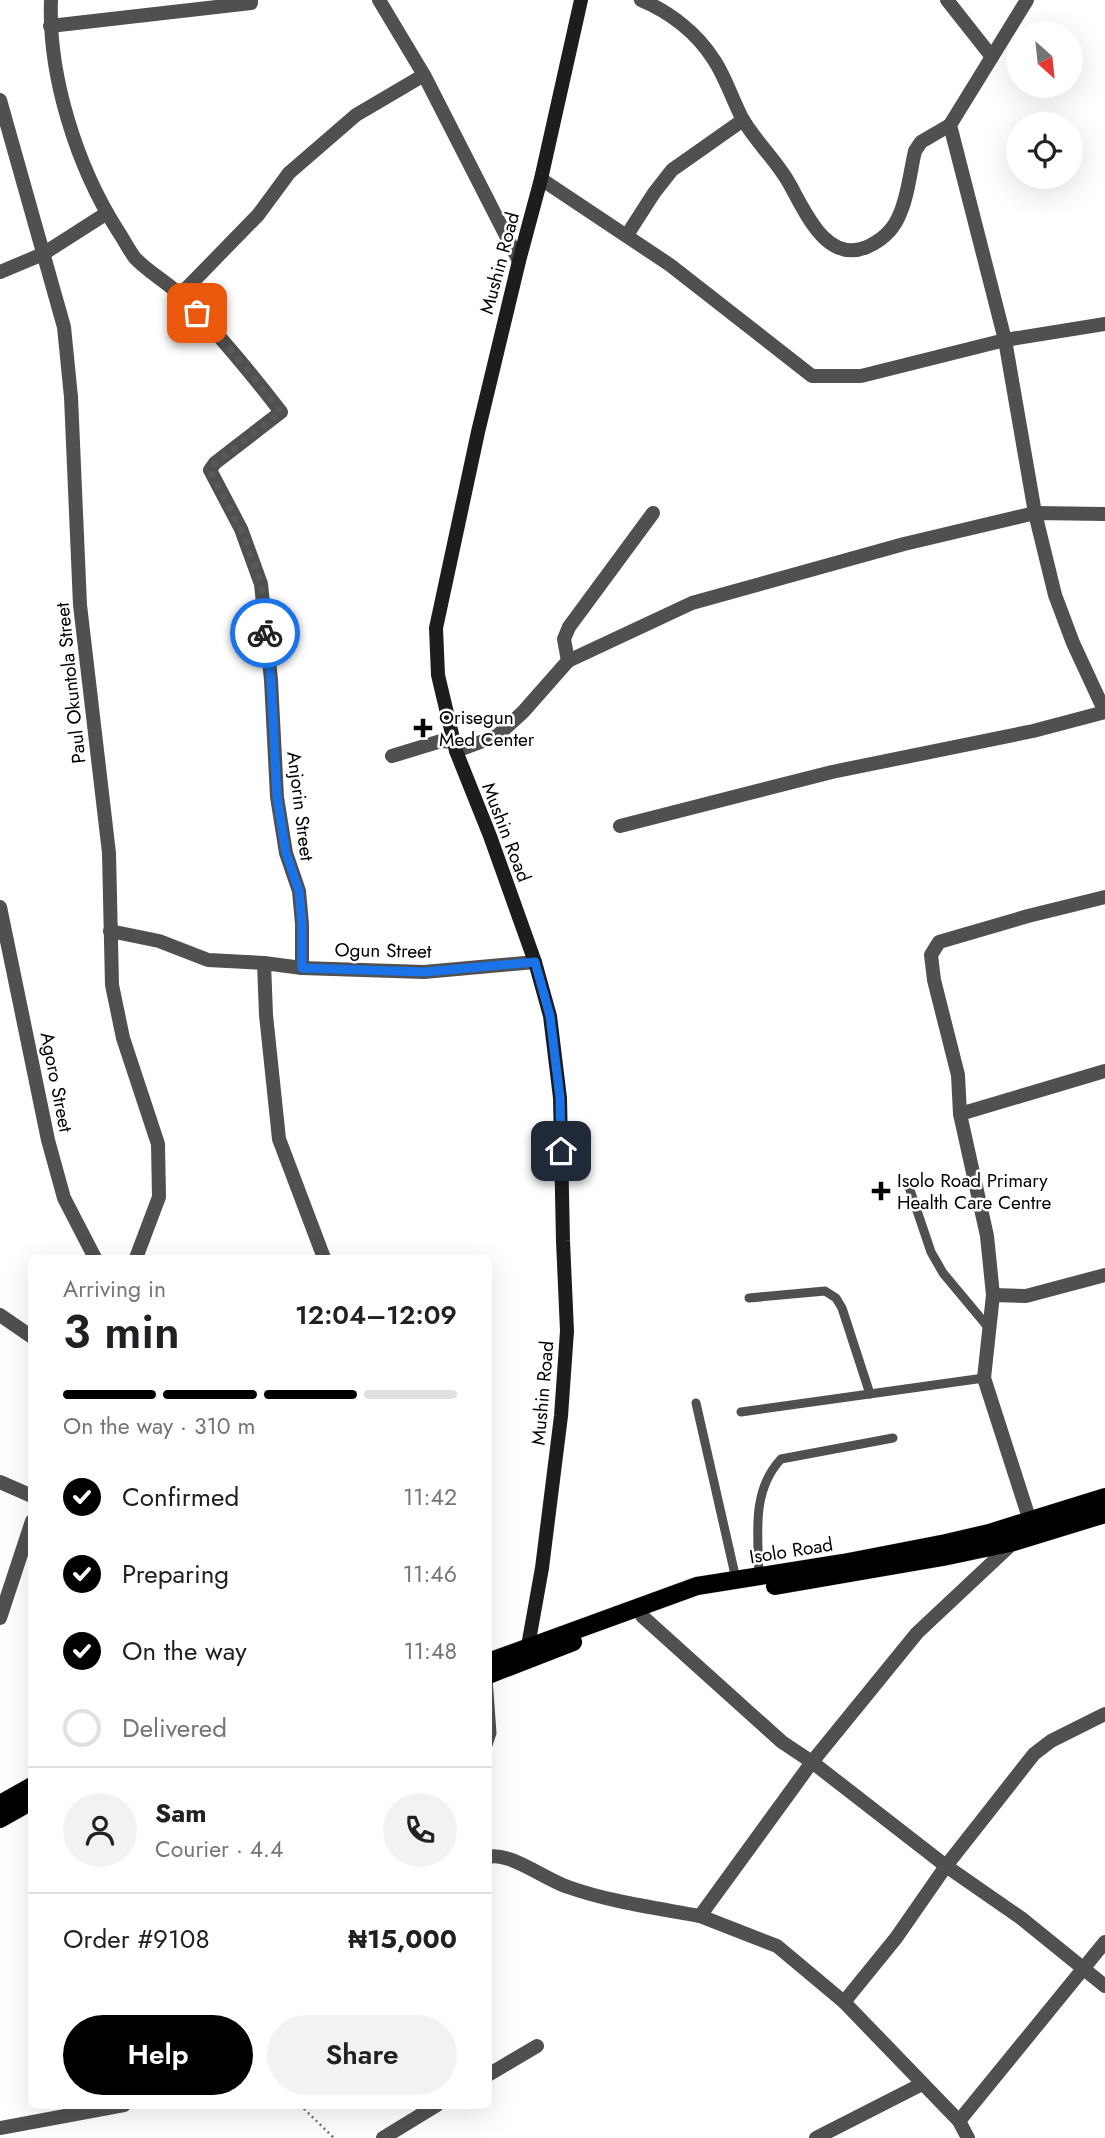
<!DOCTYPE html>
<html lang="en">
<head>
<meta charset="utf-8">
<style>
  :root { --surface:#fff; --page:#f2f2f2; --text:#202124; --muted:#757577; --line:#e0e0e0; --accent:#000 }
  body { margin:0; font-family:Jost,sans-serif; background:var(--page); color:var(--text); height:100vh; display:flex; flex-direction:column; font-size:26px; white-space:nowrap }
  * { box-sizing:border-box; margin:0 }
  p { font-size:23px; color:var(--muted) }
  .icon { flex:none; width:38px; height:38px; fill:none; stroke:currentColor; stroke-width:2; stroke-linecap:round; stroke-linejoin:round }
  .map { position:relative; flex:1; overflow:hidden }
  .sheet { position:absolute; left:28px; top:1255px; width:464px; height:854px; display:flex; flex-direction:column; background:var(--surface); border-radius:10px; box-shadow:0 7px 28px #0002 }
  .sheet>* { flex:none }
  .needle { width:46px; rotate:153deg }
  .buttons { position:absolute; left:1006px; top:21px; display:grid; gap:14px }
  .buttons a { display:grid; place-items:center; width:77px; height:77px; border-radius:50%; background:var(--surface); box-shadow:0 7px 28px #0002; font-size:35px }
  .pin { position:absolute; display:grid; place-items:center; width:60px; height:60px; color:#fff; margin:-30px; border-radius:14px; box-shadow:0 4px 10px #0006 }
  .courier { position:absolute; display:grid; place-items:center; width:70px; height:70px; margin:-35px; border:5px solid #1a73e8; border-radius:50%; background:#fff; color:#222; box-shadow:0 2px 9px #0007 }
  .overview em { font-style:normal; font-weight:600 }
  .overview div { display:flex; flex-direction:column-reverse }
  .overview { display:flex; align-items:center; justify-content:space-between; height:119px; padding:0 35px }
  h1 { font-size:46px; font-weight:600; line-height:52px }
  .bar { display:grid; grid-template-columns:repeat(4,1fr); gap:10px 7px; align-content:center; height:84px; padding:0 35px }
  .bar i { height:9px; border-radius:5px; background:var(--line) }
  .bar .active { background:var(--accent) }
  .bar p { grid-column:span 4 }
  .line { display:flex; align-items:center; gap:18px; padding:0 35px; border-top:2px solid var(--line) }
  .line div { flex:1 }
  .round { display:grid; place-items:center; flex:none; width:74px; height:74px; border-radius:37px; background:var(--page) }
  ol { padding:0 35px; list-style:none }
  li { display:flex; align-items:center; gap:21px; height:77px }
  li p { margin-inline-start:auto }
  li .icon { padding:7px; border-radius:50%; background:var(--accent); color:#fff; stroke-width:4 }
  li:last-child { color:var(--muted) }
  li i { width:38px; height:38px; border:4px solid var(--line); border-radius:50% }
  .cta { display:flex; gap:14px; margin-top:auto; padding:14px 35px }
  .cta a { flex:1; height:80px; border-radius:42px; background:var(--accent); color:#fff; font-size:28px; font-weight:600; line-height:80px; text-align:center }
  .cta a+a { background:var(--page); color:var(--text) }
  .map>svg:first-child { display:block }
</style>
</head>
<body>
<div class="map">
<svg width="1105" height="2138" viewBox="0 0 1105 2138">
  <rect width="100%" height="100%" fill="#fff"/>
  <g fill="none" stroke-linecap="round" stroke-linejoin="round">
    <defs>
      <g id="primary">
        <polyline points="775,1586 943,1557 1014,1542 1105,1514"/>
        <polyline points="488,1662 697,1586 843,1563 946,1543 989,1533 1105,1497"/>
        <polyline points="488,1675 573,1642"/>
        <polyline points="0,1804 32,1786"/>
        <polyline points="0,1819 32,1801"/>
      </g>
    </defs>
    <use href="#primary" stroke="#dbdbdb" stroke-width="19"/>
    <polyline stroke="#727272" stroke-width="2.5" stroke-dasharray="2 3.5" stroke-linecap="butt" points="300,2105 334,2138"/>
    <g stroke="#505050" stroke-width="9">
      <polyline points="907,1181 931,1252 943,1273 988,1327"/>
      <polyline points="749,1298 825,1291 836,1298 842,1308 870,1394"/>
      <polyline points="696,1403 736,1579"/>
      <polyline points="741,1412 984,1378"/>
      <path d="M 759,1576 C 758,1535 751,1491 781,1459 L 893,1438"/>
      <polyline points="488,1678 492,1733 488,1745"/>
    </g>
    <g stroke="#505050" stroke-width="14">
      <path d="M 51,0 C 48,76 77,167 118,231 C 124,240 129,250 135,258 C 148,272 167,282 180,295 C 217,331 250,372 281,412 L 215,463 L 210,470 L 241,529 L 261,584 L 271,680 L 277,797 L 286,853 L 299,891 L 302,924 L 302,968"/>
      <polyline points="379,0 424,75 519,261"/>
      <path d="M 641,0 C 670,12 697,33 714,60 C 726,78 732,99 742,118 C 755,141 776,160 789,183 C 805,211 826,264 867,247 C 880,241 892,231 898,218 C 908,198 910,172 915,151 L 921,142 L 950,125"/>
      <polyline points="947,0 992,57"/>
      <polyline points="1027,0 950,125 1005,340 1035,513 1055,595 1073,643 1105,712"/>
      <polyline points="50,26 251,3 251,0"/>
      <polyline points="0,100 64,327 71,397 80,605 109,853 112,985 123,1038 158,1144 159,1197 136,1258"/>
      <polyline points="541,179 670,265 812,376 861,376 1005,340 1105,324"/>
      <polyline points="627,235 654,193 672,170 743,120"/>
      <polyline points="0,272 43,254 107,213"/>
      <polyline points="180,295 258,215 289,173 356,115 424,75"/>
      <polyline points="568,661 564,639 569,627 653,513"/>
      <polyline points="456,751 497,736 523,712 568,661 692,603 904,544 1035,513 1105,514"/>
      <polyline points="392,756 441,741 453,742"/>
      <polyline points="620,826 832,772 1033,731 1105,712"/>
      <polyline points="0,907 48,1140 64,1198 95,1258"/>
      <polyline points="110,931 159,941 208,960 264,963 302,968 424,972 535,962"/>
      <polyline points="264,963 266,1015 279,1139 324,1258"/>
      <polyline points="960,1114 1105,1071"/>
      <polyline points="993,1295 1026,1296 1105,1275"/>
      <polyline points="0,1315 32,1337"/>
      <polyline points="0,1482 32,1496"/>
      <polyline points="1030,1521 984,1378 993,1295 987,1236 960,1114 958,1075 934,980 931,955 939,942 1028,916 1105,897"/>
      <polyline points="642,1616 782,1742 812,1762 946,1866 1021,1918 1105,1986"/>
      <polyline points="0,1618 32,1521"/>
      <path d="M 488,1857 C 509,1851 546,1880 568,1887 C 610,1902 657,1908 700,1916 L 812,1762 L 917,1633 L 1014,1542"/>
      <polyline points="700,1916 777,1946 844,2002 959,2121 968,2138"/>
      <polyline points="844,2002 896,1938 946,1866 1034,1754 1051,1741 1105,1714"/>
      <polyline points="488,2075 537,2046"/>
      <polyline points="959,2121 1105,1942"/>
      <polyline points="0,2128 124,2105"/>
      <polyline points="383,2138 437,2105"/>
      <polyline points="816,2138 922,2084"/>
    </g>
    <polyline stroke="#1d1d1d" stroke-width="14" points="528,1646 542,1568 561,1416 567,1331 563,1241 560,1098 550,1016 535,962 490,836 456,751 438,675 436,628 478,432 519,261 541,179 581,0"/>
    <use href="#primary" stroke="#000" stroke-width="18"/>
  </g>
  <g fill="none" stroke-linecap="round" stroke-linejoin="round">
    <polyline stroke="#595959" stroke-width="7" stroke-dasharray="0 12.6" points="197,313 247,369 281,412 215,463 210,470 241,529 261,583 265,633"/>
    <polyline stroke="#1a73e8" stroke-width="9" points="265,633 271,680 277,797 286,853 299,891 302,924 302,968 424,972 535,962 550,1016 560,1098 561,1151"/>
  </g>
  <g fill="#000" stroke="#fff" stroke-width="2.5">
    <path d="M419.5 717.5h7v7h7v7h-7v7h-7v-7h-7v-7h7z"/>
    <path d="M877.5 1180.5h7v7h7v7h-7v7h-7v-7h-7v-7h7z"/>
  </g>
  <g text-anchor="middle" stroke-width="5" stroke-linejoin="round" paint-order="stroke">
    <g font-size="19" fill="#000" stroke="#fff">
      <text transform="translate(499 263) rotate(-75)" y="7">Mushin Road</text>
      <text transform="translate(70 683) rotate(-96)" y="7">Paul Okuntola Street</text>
      <text transform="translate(301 806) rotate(83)" y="7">Anjorin Street</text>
      <text transform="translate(507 832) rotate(69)" y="7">Mushin Road</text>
      <text transform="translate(383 950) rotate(1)" y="7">Ogun Street</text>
      <text transform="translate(57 1082) rotate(79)" y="7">Agoro Street</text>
      <text transform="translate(542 1393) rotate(-85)" y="7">Mushin Road</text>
      <text transform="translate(791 1550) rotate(-9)" y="7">Isolo Road</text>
    </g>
    <g font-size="19" fill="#000" stroke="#fff" text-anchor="start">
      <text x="439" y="724">Orisegun<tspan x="439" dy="22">Med Center</tspan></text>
      <text x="897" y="1187">Isolo Road Primary<tspan x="897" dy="22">Health Care Centre</tspan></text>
    </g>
  </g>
</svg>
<div class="buttons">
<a><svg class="needle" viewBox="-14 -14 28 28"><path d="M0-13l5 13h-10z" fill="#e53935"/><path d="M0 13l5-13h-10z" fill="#757577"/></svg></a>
<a><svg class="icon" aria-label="locate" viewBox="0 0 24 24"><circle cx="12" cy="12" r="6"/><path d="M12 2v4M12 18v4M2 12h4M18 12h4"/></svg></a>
</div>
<div class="pin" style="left:197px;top:313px;background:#ea580c"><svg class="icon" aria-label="bag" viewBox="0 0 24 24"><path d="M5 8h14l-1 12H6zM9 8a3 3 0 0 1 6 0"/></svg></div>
<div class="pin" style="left:561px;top:1151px;background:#1f2937"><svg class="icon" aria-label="home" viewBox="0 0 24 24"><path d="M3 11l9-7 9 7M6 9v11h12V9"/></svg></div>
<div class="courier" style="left:265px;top:633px"><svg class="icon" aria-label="bike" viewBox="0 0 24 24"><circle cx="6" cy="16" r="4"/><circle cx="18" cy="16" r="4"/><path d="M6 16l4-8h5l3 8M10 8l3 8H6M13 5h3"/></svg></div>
<section class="sheet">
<div class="overview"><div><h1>3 min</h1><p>Arriving in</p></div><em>12:04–12:09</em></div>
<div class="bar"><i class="active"></i><i class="active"></i><i class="active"></i><i></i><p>On the way · 310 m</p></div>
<ol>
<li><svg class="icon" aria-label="check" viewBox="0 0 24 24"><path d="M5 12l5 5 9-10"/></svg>Confirmed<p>11:42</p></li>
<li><svg class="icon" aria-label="check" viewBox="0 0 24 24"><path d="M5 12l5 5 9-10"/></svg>Preparing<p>11:46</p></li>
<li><svg class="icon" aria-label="check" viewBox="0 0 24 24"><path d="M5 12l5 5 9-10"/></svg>On the way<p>11:48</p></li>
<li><i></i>Delivered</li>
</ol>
<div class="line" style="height:126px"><a class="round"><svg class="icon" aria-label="person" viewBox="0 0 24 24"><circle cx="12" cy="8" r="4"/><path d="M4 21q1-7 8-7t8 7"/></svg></a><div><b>Sam</b><p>Courier · 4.4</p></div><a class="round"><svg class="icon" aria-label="phone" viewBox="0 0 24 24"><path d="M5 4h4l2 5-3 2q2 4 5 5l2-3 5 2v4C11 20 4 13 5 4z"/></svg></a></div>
<div class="line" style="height:91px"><div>Order #9108</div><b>₦15,000</b></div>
<div class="cta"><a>Help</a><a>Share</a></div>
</section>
</div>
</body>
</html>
